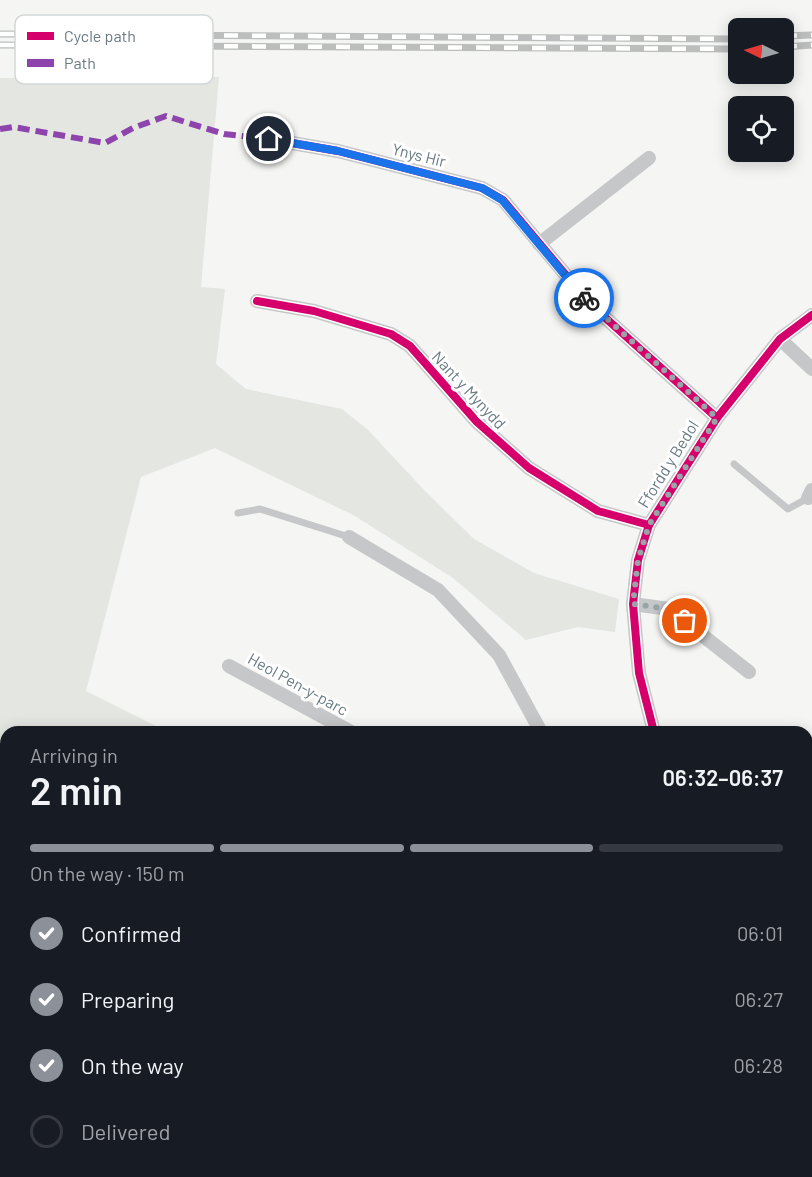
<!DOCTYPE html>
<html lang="en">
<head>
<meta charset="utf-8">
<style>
  :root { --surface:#171b24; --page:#242831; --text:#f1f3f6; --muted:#9ea1a6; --line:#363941; --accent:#8c9099 }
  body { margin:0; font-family:Barlow,sans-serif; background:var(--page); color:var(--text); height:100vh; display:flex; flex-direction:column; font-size:22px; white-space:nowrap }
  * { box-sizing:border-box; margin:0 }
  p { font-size:20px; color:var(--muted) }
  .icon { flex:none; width:33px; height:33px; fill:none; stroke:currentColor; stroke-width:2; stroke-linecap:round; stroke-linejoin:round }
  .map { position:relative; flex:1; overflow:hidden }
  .panel { position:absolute; left:0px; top:726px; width:813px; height:452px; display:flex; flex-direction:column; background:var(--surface); border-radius:18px 18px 0 0; box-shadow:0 3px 15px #0003 }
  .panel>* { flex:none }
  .needle { width:39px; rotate:275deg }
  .buttons { position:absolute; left:728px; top:18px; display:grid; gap:12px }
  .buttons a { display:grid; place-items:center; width:66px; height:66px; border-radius:9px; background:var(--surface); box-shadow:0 3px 15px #0003; font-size:30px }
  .pin { position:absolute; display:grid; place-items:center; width:51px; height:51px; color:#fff; margin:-26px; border:3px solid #fff; border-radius:50%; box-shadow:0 2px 6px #0007 }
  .courier { position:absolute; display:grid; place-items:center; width:60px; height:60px; margin:-30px; border:4px solid #1a73e8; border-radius:50%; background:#fff; color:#222; box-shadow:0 2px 8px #0007 }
  .headline em { font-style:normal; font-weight:600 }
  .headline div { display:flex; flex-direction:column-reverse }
  .headline { display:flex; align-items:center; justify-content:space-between; height:102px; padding:0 30px }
  h1 { font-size:39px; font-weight:600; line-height:45px }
  .bar { display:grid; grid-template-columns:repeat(4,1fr); gap:9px 6px; align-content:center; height:72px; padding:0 30px }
  .bar i { height:8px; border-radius:4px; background:var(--line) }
  .bar .active { background:var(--accent) }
  .bar p { grid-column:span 4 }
  ol { padding:0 30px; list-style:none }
  li { display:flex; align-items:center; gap:18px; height:66px }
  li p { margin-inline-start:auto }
  li .icon { padding:6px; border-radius:50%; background:var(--accent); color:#fff; stroke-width:4 }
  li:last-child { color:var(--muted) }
  li i { width:33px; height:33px; border:3px solid var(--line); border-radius:50% }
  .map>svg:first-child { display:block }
</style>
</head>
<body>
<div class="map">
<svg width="812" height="1177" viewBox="0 0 812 1177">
  <rect width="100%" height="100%" fill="#f5f5f4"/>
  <g fill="#e4e6e2">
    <polygon points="219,77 201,287 225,289 216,364 246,389 342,409 368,430 425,491 474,539 534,573 619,599 615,632 578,627 526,640 453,578 355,516 215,448 141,477 86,691 168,732 6,732 6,1107 0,1109 0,78"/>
    <polygon points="812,1075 812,1177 704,1176 706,1172 807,1172 807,1076"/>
    <polygon points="157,1172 530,1172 527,1177 164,1177"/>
  </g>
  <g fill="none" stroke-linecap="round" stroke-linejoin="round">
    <g stroke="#c5c7c8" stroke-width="7">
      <polyline points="734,464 788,509 808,498"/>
      <polyline points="238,513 260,509 349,537"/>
      <polyline points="308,1177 309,1172"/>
    </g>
    <g stroke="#c5c7c8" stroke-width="14">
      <polyline points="269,139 338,151 482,188 503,200 591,305 717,418"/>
      <polyline points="539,244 649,158"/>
      <polyline points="257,301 314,311 391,334 410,346 477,422 529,468 598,511 649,525"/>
      <polyline points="780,339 812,369"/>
      <polyline points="808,498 812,490"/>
      <polyline points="349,537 438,590 499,655 541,732"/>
      <polyline points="633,604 669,609 749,672"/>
      <polyline points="229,666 351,732"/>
      <polyline points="654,732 639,673 633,604 638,560 649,525 717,418 780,339 812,315"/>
      <polyline points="807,818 812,811"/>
      <polyline points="807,885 812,889"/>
      <polyline points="807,935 812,930"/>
      <polyline points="807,977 812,981"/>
    </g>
    <defs>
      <g id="rail">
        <polyline points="0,34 738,39"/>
        <polyline points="783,36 812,35"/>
        <polyline points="0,45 738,49"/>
        <polyline points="783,47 812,45"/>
      </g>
    </defs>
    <use href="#rail" stroke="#bcbebe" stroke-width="7"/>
    <use href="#rail" stroke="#fff" stroke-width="4.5" stroke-dasharray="14" stroke-linecap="butt"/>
    <polyline stroke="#8e44ad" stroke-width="6" stroke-dasharray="12 6" stroke-linecap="butt" points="0,129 13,127 105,143 133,128 166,116 224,134 269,139"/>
    <defs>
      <g id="cycleway">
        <polyline points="269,139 338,151 482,188 503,200 591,305 717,418"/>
        <polyline points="257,301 314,311 391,334 410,346 477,422 529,468 598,511 649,525"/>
        <polyline points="654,732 639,673 633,604 638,560 649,525 717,418 780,339 812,315"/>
      </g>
    </defs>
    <use href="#cycleway" stroke="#fff" stroke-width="11"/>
    <use href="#cycleway" stroke="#d6006c" stroke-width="8"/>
  </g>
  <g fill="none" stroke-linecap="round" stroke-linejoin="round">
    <polyline stroke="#99a4a9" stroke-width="6" stroke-dasharray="0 10.8" points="584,298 717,418 649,525 638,560 633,604 669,609 685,621"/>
    <polyline stroke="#1a73e8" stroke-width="8" points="269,139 338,151 482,188 502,200 584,298"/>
  </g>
  <g text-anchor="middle" stroke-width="6" stroke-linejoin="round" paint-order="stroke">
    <g font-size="16" fill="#687981" stroke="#fff">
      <text transform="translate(419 155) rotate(14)" y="6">Ynys Hir</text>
      <text transform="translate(469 390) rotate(47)" y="6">Nant y Mynydd</text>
      <text transform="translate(668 464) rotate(-58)" y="6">Ffordd y Bedol</text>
      <text transform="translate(298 684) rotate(29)" y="6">Heol Pen-y-parc</text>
    </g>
  </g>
  <rect x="15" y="15" width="198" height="69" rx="9" fill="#fff" stroke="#d2d7d9" stroke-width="1.5"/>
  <rect x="27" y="32" width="27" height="8" fill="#d6006c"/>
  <rect x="27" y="59" width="27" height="8" fill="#8e44ad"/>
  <g font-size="16" fill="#687981">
    <text x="64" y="42">Cycle path</text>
    <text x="64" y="69">Path</text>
  </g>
</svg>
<div class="buttons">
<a><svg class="needle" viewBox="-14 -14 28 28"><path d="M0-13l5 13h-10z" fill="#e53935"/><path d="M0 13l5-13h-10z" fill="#9ea1a6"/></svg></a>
<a><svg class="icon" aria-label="locate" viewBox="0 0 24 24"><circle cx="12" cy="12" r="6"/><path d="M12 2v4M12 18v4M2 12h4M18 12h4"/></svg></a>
</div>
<div class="pin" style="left:685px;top:621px;background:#ea580c"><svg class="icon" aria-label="bag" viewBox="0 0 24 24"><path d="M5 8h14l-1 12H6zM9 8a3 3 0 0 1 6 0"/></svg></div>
<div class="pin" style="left:269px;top:139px;background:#1f2937"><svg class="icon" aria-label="home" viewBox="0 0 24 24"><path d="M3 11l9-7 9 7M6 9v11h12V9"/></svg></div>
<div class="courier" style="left:584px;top:298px"><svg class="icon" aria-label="bike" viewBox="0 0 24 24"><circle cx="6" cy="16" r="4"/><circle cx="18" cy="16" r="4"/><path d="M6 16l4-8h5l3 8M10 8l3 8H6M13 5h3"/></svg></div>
<section class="panel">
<div class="headline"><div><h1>2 min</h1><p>Arriving in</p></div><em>06:32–06:37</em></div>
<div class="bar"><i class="active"></i><i class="active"></i><i class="active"></i><i></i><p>On the way · 150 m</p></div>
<ol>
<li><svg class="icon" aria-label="check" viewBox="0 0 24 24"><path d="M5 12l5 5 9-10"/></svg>Confirmed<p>06:01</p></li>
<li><svg class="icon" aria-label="check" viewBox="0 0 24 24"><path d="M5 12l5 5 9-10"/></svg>Preparing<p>06:27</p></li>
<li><svg class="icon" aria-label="check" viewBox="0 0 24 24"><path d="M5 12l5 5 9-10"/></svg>On the way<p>06:28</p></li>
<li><i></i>Delivered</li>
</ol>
</section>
</div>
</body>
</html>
